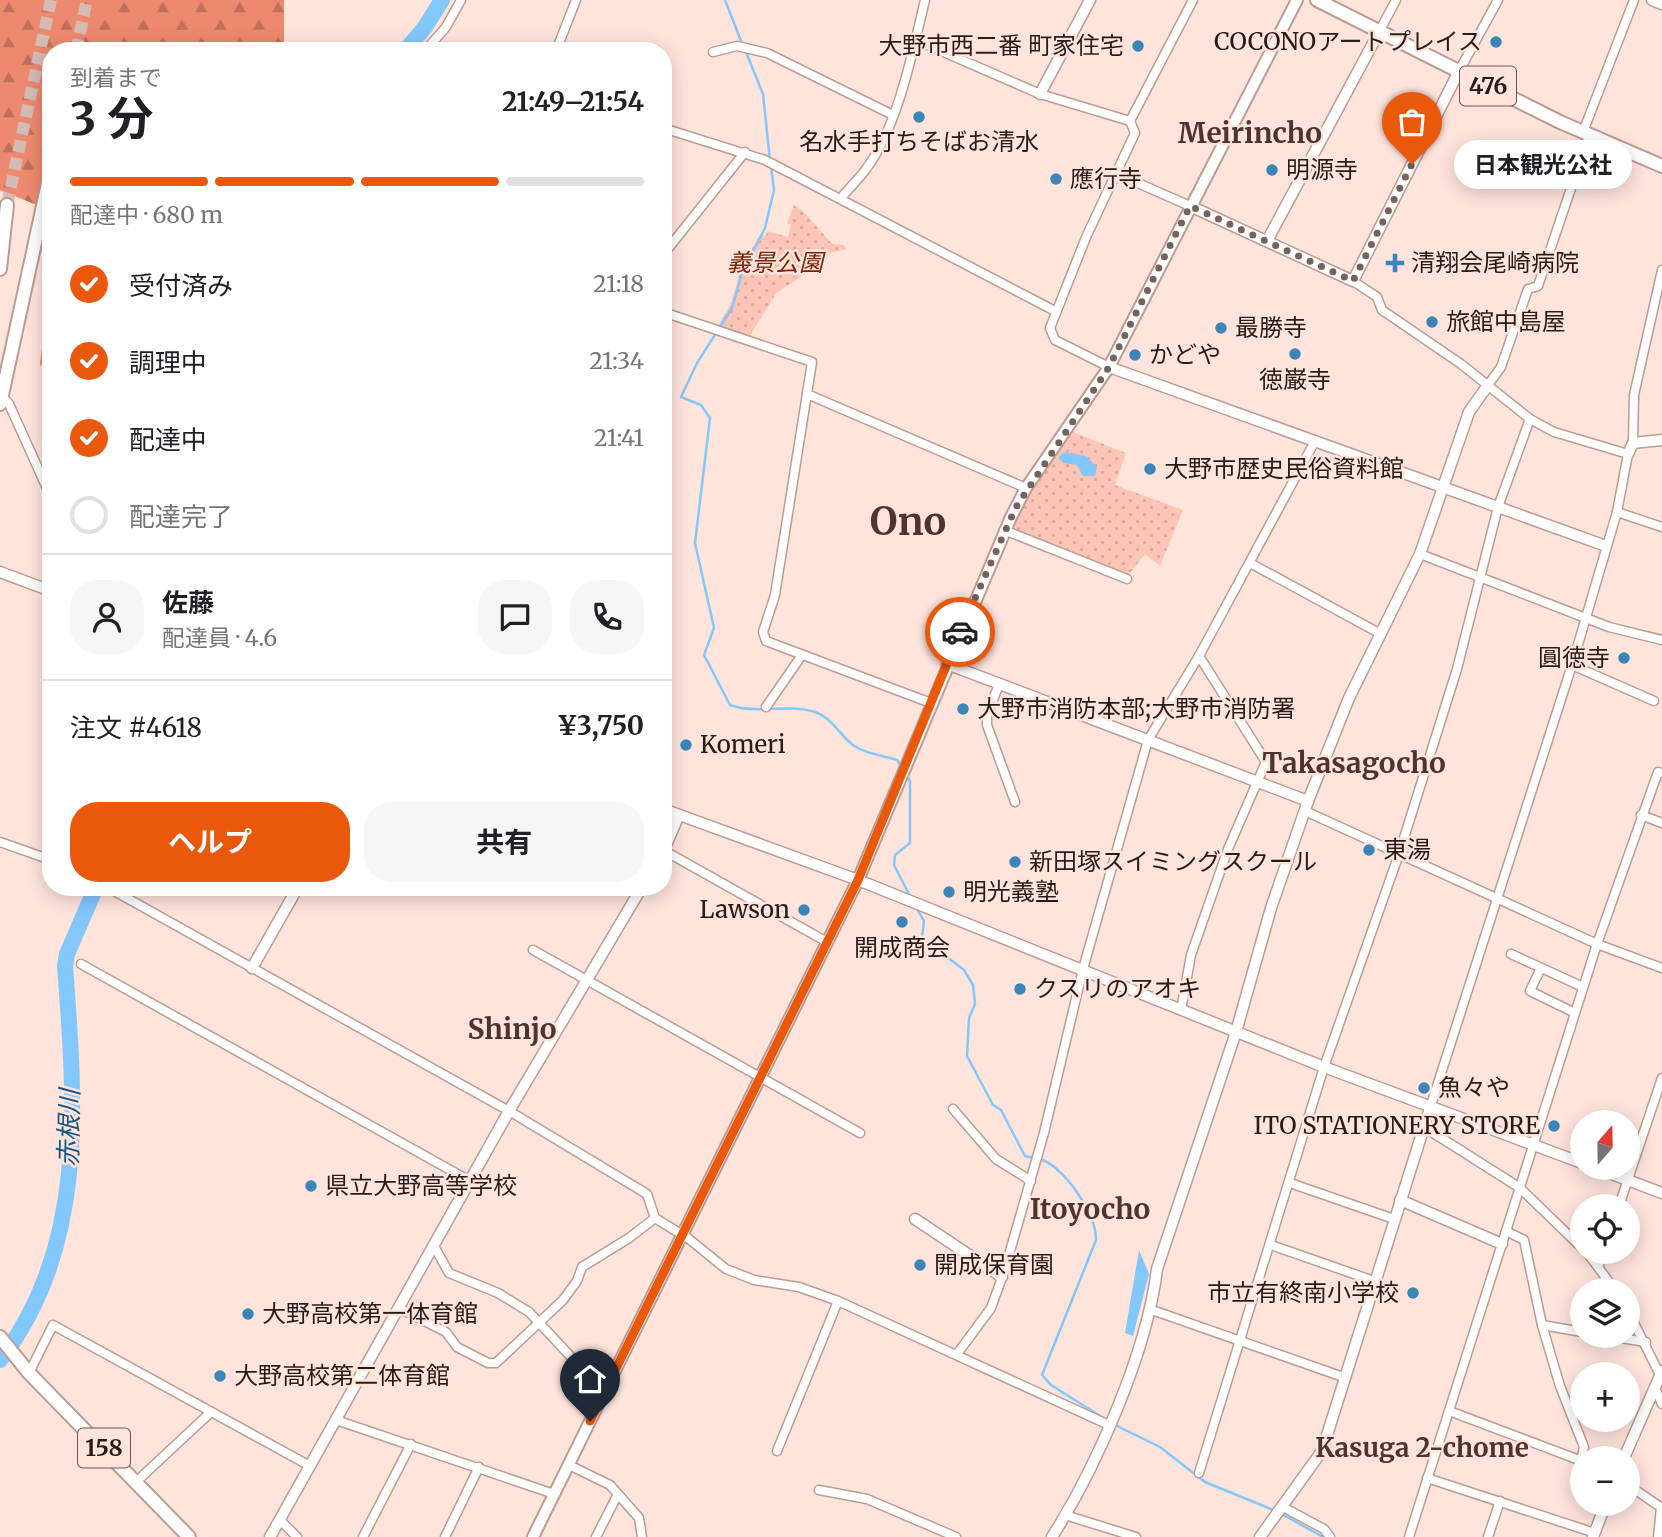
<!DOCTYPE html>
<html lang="ja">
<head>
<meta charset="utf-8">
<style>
  :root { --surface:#fff; --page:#f6f6f6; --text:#202124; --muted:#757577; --line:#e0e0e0; --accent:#ea580c }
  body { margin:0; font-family:Merriweather,"Noto Sans JP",serif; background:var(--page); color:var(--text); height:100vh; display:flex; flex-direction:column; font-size:26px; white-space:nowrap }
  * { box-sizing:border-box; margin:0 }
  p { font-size:23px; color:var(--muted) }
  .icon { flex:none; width:38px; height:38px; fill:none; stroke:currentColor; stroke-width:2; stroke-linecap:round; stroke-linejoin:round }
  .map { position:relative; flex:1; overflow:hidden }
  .side { position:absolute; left:42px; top:42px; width:630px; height:854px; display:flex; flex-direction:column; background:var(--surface); border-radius:28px; box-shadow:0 4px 18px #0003 }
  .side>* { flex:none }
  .needle { width:46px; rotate:20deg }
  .controls { position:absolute; left:1570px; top:1110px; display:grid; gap:14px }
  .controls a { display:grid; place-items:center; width:70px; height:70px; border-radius:50%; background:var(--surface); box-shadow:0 4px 18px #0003; font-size:35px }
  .pin { position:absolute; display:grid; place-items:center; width:60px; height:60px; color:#fff; margin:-72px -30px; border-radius:50% 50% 50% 0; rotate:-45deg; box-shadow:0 0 7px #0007 }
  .pin .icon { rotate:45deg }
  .courier { position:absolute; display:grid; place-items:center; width:70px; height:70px; margin:-35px; border:5px solid #ea580c; border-radius:50%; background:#fff; color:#222; box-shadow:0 2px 9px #0007 }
  .bubble { position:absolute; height:49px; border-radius:24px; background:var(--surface); box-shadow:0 4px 18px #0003; font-size:23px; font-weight:700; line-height:49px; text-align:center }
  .headline em { font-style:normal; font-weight:700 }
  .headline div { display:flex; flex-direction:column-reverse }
  .headline { display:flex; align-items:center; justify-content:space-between; height:119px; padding:0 28px }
  h1 { font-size:46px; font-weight:700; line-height:52px }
  .bar { display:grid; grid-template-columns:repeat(4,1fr); gap:10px 7px; align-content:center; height:84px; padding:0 28px }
  .bar i { height:9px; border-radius:5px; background:var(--line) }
  .bar .current { background:var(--accent) }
  .bar p { grid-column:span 4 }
  .line { display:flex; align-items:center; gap:18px; padding:0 28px; border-top:2px solid var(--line) }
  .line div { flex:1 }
  .round { display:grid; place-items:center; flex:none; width:74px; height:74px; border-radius:28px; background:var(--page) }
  ol { padding:0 28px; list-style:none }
  li { display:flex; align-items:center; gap:21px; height:77px }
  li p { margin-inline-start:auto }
  li .icon { padding:7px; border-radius:50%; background:var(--accent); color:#fff; stroke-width:4 }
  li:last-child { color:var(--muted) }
  li i { width:38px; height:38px; border:4px solid var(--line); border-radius:50% }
  .button { display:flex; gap:14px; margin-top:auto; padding:14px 28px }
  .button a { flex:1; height:80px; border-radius:28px; background:var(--accent); color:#fff; font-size:28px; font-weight:700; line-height:80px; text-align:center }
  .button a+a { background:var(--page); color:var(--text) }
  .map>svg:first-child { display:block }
</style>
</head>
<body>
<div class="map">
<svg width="1662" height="1537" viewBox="0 0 1662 1537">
  <defs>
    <pattern id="grass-dots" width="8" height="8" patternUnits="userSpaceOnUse" patternTransform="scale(1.75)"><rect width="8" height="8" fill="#fdc5b5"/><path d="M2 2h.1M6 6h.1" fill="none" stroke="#d9a99b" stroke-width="1.8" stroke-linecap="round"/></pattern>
    <pattern id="forest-firs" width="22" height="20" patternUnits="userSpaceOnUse" patternTransform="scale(1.75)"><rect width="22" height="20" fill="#ed896e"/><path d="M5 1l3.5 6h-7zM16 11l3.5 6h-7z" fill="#c06f5a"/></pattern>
  </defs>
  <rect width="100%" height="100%" fill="#ffe4dc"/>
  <g fill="url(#grass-dots)">
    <polygon points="794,205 804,212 832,244 844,245 846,249 826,254 809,272 777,292 749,337 718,326 731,303 741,269 760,234 766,236 767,231 788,237 791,225 787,223"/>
    <polygon points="1073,432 1126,453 1115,485 1183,510 1160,566 1145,554 1128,576 1106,565 1011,530 1020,508"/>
  </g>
  <g fill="url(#forest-firs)">
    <polygon points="0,0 284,0 284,51 51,51 51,211 0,190"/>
    <polygon points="51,273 51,378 40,364"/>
  </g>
  <g fill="#83c8fd">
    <polygon points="1065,452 1086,456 1097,467 1095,476 1083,476 1077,465 1063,463 1058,457"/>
    <polygon points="1139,1250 1149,1274 1133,1336 1125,1333"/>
  </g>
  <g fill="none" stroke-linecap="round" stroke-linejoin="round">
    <g stroke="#83c8fd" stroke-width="2.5">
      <polyline points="725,0 743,46"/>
      <polyline points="746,52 763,94 770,161"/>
      <path d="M 771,167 L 774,190 L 765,228 L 742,273 L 732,308 L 697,363 L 681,397 L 701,405 L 710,418 L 695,543 L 714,628 L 704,655 L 730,705 C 758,715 786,703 815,712 C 833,718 841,738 856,747 C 867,754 885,756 897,760 L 902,768"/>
      <polyline points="907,776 910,781 910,843 895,855 894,865 911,898"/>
      <polyline points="916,907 924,921 922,938 964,970 973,985 975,1004 969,1018 967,1056 993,1105 1001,1110 1025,1156 1033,1158"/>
      <path d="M 1040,1159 C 1064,1166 1097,1215 1096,1240 L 1042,1375 L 1051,1385 L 1105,1419"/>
      <polyline points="1113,1424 1160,1447 1205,1482 1276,1511"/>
      <polyline points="1282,1514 1323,1537"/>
    </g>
    <g stroke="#83c8fd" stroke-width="16">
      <polyline points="405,51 425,27 442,0"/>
      <path d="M 0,1360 C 88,1247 75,1100 65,966 L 67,954 L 96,887"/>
    </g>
    <g stroke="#d4bcb5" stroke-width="12" stroke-dasharray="12 6" stroke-linecap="butt">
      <polyline points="76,51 87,0"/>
      <polyline points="48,183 51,170"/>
      <polyline points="7,205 51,0"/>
    </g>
    <defs>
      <g id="minor">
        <polyline points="1379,32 1396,0"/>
        <polyline points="916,40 1040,94 1130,121"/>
        <polyline points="425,51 446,27 461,0"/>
        <polyline points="556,51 576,0"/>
        <polyline points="713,52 737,46 767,53 893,115"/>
        <polyline points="1459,71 1498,0"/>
        <polyline points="663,128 765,160 1055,311"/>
        <polyline points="1583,132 1634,0"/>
        <polyline points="1115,173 1190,206"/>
        <path d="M 842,197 C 849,188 859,179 866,169 C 898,127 913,50 925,0"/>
        <polyline points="663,255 745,152"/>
        <polyline points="1353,281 1377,297 1382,310 1461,364 1530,419 1554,432 1628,454 1617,512 1572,665 1430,1108"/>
        <polyline points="663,312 812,362 775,595 763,632 766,641 931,703"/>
        <polyline points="1109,367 1055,340 1050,328 1087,235 1135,133 1130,121 1193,0"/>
        <polyline points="1488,385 1501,367 1528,289 1538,286 1589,135"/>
        <polyline points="807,394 1026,488"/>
        <polyline points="2,396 9,404 51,497"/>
        <polyline points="1633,443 1634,395 1662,270"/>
        <polyline points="1617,512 1662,527"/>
        <polyline points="1004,530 1127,579"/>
        <polyline points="1420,554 1609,627 1662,640"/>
        <polyline points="1250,563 1379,633"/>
        <polyline points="1572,665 1654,701"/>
        <polyline points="999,684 987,716 987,725 1015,802"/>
        <polyline points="766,707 802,655"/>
        <polyline points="1305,811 1597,944 1662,968"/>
        <polyline points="1641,815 1662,823"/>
        <polyline points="0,842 51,860"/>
        <polyline points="663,850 827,942"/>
        <polyline points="107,887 509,1111 647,1194 655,1218 689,1239 726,1269 754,1280 799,1287 838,1301 1109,1425"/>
        <polyline points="533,950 860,1133"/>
        <polyline points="1511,954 1583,987"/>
        <polyline points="81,964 470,1181"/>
        <polyline points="1541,968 1530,991 1575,1013"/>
        <polyline points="1181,1010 1191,955 1228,849 1266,762 1199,656"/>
        <polyline points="953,1109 996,1159 1031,1181"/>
        <polyline points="1424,1127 1520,1188 1582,1248"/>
        <polyline points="1290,1183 1394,1219"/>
        <polyline points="1619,1206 1662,1078"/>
        <polyline points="1506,1231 1524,1240 1542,1325 1560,1386 1584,1447 1581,1461"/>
        <polyline points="1271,1245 1374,1281"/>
        <polyline points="434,1246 449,1273 498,1293 529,1312 573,1359 607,1387"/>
        <polyline points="1586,1251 1615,1290"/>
        <polyline points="1599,1265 1603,1251"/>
        <polyline points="399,1308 446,1332 457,1347 488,1363 496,1363 563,1300 577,1281 582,1267 629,1238 655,1218"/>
        <polyline points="1152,1310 1346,1378"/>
        <polyline points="1628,1311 1660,1375"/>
        <polyline points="1542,1325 1582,1332"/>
        <polyline points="1602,1335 1646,1342"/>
        <polyline points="957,1354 991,1308 1004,1272 1044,1133 1083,969 1148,740 1199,656 1315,441"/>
        <polyline points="29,1373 53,1325 310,1466"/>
        <polyline points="1655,1388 1662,1404"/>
        <polyline points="1449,1411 1582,1461"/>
        <polyline points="336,1420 554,1494"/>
        <polyline points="777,1451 838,1301"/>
        <polyline points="569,1465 610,1485 639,1518 642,1537"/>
        <polyline points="1199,1473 1324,1067 1399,854 1436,736 1457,669 1498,507 1530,419"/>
        <polyline points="1427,1478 1595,1533"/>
        <polyline points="137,1481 211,1412"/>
        <polyline points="1628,1485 1662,1508"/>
        <polyline points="819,1490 867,1499 956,1537"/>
        <polyline points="1283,1507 1324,1529 1330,1537"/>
        <polyline points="1065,1515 1136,1537"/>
        <polyline points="280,1520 297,1537"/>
        <polyline points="363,1537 411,1444"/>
        <polyline points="445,1537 479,1467"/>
        <polyline points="596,1537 617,1496"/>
        <polyline points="1409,1537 1597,944 1658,772 1662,773"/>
        <polyline points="1488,1537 1500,1501"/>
        <polyline points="1658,1537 1661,1508"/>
      </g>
      <g id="tertiary">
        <polyline points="1652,0 1662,4"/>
        <polyline points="1040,94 1090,0"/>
        <polyline points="1190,206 1353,281 1459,71"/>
        <polyline points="1267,241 1379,32"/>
        <polyline points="1109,367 1606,546"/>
        <polyline points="1628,454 1633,443 1662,440"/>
        <polyline points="0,572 51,591"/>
        <polyline points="947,664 1308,801"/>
        <polyline points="663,809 858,880 1324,1067 1582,1163"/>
        <polyline points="663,852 679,815"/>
        <polyline points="252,968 298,887"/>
        <polyline points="1593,1167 1662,1193"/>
        <polyline points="1400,1200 1502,1244"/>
        <polyline points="915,1219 1002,1277"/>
        <polyline points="1624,1458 1662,1371"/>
        <polyline points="270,1537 509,1111 642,887"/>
        <path d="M 1052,1537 C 1097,1466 1147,1352 1157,1269 L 1236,1032 L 1271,908 L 1308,801 L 1349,698 L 1420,554 L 1469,412 L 1488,385"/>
        <polyline points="1260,1537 1322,1451 1430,1108"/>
        <polyline points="1593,1537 1606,1503"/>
      </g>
      <g id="secondary">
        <polyline points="607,1387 858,880 1011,517 1026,488 1109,367 1297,0"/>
        <polyline points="533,1537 601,1399"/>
      </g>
      <g id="trunk">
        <polyline points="1317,0 1560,122 1662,166"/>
        <polyline points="0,269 7,205"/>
        <polyline points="0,404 48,183"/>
        <polyline points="0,1337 29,1373 189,1537"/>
      </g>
    </defs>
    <use href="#minor" stroke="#bb9c93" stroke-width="11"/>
    <use href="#tertiary" stroke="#bb9c93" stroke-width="13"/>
    <use href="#secondary" stroke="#bb9c93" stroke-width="14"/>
    <use href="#trunk" stroke="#bb9c93" stroke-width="16"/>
    <use href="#minor" stroke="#fff" stroke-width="8"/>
    <use href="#tertiary" stroke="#fff" stroke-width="10"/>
    <use href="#secondary" stroke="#fff" stroke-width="10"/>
    <use href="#trunk" stroke="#fff" stroke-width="12"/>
  </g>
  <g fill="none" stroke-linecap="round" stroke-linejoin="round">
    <polyline stroke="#73625d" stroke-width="7" stroke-dasharray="0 12.6" points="960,632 1016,507 1109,367 1190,206 1353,281 1412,164"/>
    <polyline stroke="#ea580c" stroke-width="9" points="590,1421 858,880 960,632"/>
  </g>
  <g fill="#3b85b9" stroke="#ffe4dc" stroke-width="2.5">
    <circle cx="1496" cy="42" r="7"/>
    <circle cx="1138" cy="46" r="7"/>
    <circle cx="919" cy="117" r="7"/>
    <circle cx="1272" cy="170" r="7"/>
    <circle cx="1056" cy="179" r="7"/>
    <path d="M1391.5 252.5h7v7h7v7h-7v7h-7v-7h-7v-7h7z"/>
    <circle cx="1432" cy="322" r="7"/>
    <circle cx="1221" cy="328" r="7"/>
    <circle cx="1295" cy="354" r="7"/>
    <circle cx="1135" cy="355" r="7"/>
    <circle cx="1150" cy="469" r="7"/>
    <circle cx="1624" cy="658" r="7"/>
    <circle cx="963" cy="709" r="7"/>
    <circle cx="686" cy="745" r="7"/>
    <circle cx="1369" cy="850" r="7"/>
    <circle cx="1015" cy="862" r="7"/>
    <circle cx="949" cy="892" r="7"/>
    <circle cx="804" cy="910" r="7"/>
    <circle cx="902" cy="922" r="7"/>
    <circle cx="1020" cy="989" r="7"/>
    <circle cx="1424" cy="1088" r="7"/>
    <circle cx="1554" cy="1126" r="7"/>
    <circle cx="311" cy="1186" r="7"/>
    <circle cx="920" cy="1265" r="7"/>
    <circle cx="1413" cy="1293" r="7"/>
    <circle cx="248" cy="1314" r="7"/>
    <circle cx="220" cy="1376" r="7"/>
  </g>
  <g text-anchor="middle" stroke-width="5" stroke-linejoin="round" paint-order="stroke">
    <g fill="#ffe4dc" stroke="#685854" stroke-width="2">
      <rect x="1460" y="66.5" width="56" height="39" rx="5"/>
      <rect x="78" y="1428.5" width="52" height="39" rx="5"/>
    </g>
    <g font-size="23" font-weight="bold" fill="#281c19">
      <text x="1488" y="94">476</text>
      <text x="104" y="1456">158</text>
    </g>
    <g font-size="24" fill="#281c19" stroke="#ffe4dc" text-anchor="start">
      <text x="1482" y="50" text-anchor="end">COCONOアートプレイス</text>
      <text x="1124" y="54" text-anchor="end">大野市西二番 町家住宅</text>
      <text x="919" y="150" text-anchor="middle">名水手打ちそばお清水</text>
      <text x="1286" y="178">明源寺</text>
      <text x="1070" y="187">應行寺</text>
      <text x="1411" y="271">清翔会尾崎病院</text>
      <text x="1446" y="330">旅館中島屋</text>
      <text x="1235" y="336">最勝寺</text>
      <text x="1149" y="363">かどや</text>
      <text x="1295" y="388" text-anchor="middle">徳巌寺</text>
      <text x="1164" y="477">大野市歴史民俗資料館</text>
      <text x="1610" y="666" text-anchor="end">圓徳寺</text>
      <text x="977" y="717">大野市消防本部;大野市消防署</text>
      <text x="700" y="753">Komeri</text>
      <text x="1383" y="858">東湯</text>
      <text x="1029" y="870">新田塚スイミングスクール</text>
      <text x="963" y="900">明光義塾</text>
      <text x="790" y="918" text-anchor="end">Lawson</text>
      <text x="902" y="956" text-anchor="middle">開成商会</text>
      <text x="1034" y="997">クスリのアオキ</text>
      <text x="1438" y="1096">魚々や</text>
      <text x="1540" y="1134" text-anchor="end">ITO STATIONERY STORE</text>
      <text x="325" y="1194">県立大野高等学校</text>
      <text x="934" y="1273">開成保育園</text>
      <text x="1399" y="1301" text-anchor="end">市立有終南小学校</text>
      <text x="262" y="1322">大野高校第一体育館</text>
      <text x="234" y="1384">大野高校第二体育館</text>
    </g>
    <g font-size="24" font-style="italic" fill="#7b2207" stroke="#ffe4dc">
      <text x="775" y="271">義景公園</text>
    </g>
    <g font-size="26" font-style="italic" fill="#165983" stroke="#ffe4dc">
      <text transform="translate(69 1128) rotate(-89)" y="9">赤根川</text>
    </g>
    <g font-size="26" font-weight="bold" fill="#4e342d" stroke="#ffe4dc">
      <text x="1422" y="1457">Kasuga 2-chome</text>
    </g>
    <g font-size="28" font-weight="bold" fill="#4e342d" stroke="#ffe4dc">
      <text x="1250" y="143">Meirincho</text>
      <text x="1354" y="773">Takasagocho</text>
      <text x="512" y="1039">Shinjo</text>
      <text x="1090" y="1219">Itoyocho</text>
    </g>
    <g font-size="38" font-weight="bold" fill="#4e342d" stroke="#ffe4dc">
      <text x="908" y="535">Ono</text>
    </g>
  </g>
</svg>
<div class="controls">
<a><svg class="needle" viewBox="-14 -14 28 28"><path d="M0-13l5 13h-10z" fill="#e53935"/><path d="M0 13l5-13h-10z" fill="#757577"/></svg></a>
<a><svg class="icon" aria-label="locate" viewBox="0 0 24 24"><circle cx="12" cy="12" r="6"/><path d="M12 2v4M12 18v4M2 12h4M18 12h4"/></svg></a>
<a><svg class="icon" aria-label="layers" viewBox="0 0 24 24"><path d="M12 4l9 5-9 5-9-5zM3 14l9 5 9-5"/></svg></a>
<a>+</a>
<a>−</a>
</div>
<div class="pin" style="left:1412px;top:164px;background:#ea580c"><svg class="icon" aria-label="bag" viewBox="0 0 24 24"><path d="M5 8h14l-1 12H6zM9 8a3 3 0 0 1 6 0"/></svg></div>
<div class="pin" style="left:590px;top:1421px;background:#1f2937"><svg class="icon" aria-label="home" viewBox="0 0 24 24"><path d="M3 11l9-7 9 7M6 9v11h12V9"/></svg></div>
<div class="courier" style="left:960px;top:632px"><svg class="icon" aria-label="car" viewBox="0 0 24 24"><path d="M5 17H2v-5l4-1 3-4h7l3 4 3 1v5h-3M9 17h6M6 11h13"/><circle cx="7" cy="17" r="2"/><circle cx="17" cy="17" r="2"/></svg></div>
<div class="bubble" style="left:1454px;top:140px;width:178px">日本観光公社</div>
<section class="side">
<div class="headline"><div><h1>3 分</h1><p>到着まで</p></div><em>21:49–21:54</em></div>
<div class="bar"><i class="current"></i><i class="current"></i><i class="current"></i><i></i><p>配達中 · 680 m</p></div>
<ol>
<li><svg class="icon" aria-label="check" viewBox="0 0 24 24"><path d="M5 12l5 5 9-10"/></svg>受付済み<p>21:18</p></li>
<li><svg class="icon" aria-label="check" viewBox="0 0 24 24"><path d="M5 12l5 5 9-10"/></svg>調理中<p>21:34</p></li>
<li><svg class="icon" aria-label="check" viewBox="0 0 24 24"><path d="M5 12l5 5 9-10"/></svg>配達中<p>21:41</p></li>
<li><i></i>配達完了</li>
</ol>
<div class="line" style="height:126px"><a class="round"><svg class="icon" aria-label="person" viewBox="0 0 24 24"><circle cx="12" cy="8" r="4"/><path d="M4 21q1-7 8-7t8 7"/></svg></a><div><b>佐藤</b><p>配達員 · 4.6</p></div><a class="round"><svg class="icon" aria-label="chat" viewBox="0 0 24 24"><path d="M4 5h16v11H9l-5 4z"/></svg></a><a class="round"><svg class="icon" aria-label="phone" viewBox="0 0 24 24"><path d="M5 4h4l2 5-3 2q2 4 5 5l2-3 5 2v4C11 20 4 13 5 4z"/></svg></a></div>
<div class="line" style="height:91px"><div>注文 #4618</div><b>¥3,750</b></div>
<div class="button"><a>ヘルプ</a><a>共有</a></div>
</section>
</div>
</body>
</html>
